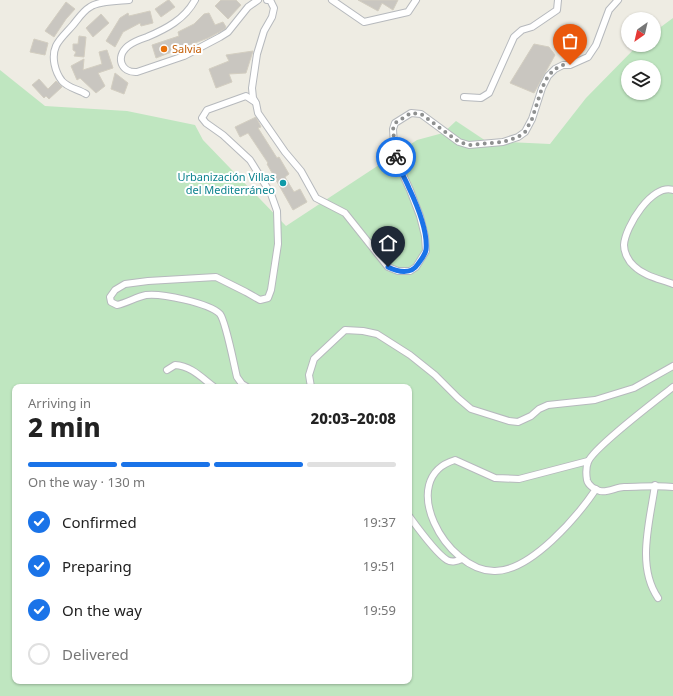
<!DOCTYPE html>
<html lang="en">
<head>
<meta charset="utf-8">
<style>
  :root { --surface:#fff; --page:#f6f6f6; --text:#222; --muted:#767676; --line:#e0e0e0; --accent:#1a73e8 }
  body { margin:0; font-family:"Noto Sans",sans-serif; background:var(--page); color:var(--text); height:100vh; display:flex; flex-direction:column; font-size:15px; white-space:nowrap }
  * { box-sizing:border-box; margin:0 }
  p { font-size:13px; color:var(--muted) }
  .icon { flex:none; width:22px; height:22px; fill:none; stroke:currentColor; stroke-width:2; stroke-linecap:round; stroke-linejoin:round }
  .map { position:relative; flex:1; overflow:hidden }
  .side { position:absolute; left:12px; top:384px; width:400px; height:300px; display:flex; flex-direction:column; background:var(--surface); border-radius:8px; box-shadow:0 1px 3px #0004 }
  .side>* { flex:none }
  .needle { width:26px; rotate:214deg }
  .fabs { position:absolute; left:621px; top:12px; display:grid; gap:8px }
  .fabs a { display:grid; place-items:center; width:40px; height:40px; border-radius:50%; background:var(--surface); box-shadow:0 1px 3px #0004; font-size:20px }
  .pin { position:absolute; display:grid; place-items:center; width:34px; height:34px; color:#fff; margin:-41px -17px; border-radius:50% 50% 50% 0; rotate:-45deg; box-shadow:0 0 4px #0007 }
  .pin .icon { rotate:45deg }
  .courier { position:absolute; display:grid; place-items:center; width:40px; height:40px; margin:-20px; border:3px solid #1a73e8; border-radius:50%; background:#fff; color:#222; box-shadow:0 1px 5px #0007 }
  .summary em { font-style:normal; font-weight:800 }
  .summary div { display:flex; flex-direction:column-reverse }
  .summary { display:flex; align-items:center; justify-content:space-between; height:68px; padding:0 16px }
  h1 { font-size:26px; font-weight:800; line-height:30px }
  .bar { display:grid; grid-template-columns:repeat(4,1fr); gap:6px 4px; align-content:center; height:48px; padding:0 16px }
  .bar i { height:5px; border-radius:3px; background:var(--line) }
  .bar .current { background:var(--accent) }
  .bar p { grid-column:span 4 }
  ol { padding:0 16px; list-style:none }
  li { display:flex; align-items:center; gap:12px; height:44px }
  li p { margin-inline-start:auto }
  li .icon { padding:4px; border-radius:50%; background:var(--accent); color:#fff; stroke-width:4 }
  li:last-child { color:var(--muted) }
  li i { width:22px; height:22px; border:2px solid var(--line); border-radius:50% }
  .map>svg:first-child { display:block }
</style>
</head>
<body>
<div class="map">
<svg width="673" height="696" viewBox="0 0 673 696">
  <rect width="100%" height="100%" fill="#eeece3"/>
  <path fill="#bfe6c0" fill-rule="evenodd" d="M 673,18 L 673,696 L 0,696 L 0,70 L 45,106 L 127,111 L 195,125 L 203,140 L 286,226 L 417,140 L 443,133 L 456,121 L 486,141 L 550,144 L 586,98 L 638,45 L 654,45 L 654,32 ZM 628,67 L 654,67 L 654,93 L 628,93 ZM 15,387 L 409,387 L 409,681 L 15,681 Z"/>
  <g fill="#c9c6c0" stroke="#d3cec1">
    <polygon points="168,0 169,0 175,7 161,17 155,9"/>
    <polygon points="221,0 236,0 241,5 228,19 215,6"/>
    <polygon points="358,0 398,0 393,10 382,3 378,11"/>
    <polygon points="66,2 75,9 66,19 54,37 45,31"/>
    <polygon points="150,11 153,23 141,26 140,23 123,32 115,47 106,41 120,18 128,13 129,16"/>
    <polygon points="209,13 215,25 223,22 226,27 225,29 208,38 156,58 152,45 179,36 178,32 194,24 204,14"/>
    <polygon points="101,14 109,23 93,37 86,28"/>
    <polygon points="79,36 86,37 84,57 74,56 76,52 73,50 73,44 78,44"/>
    <polygon points="34,39 48,43 45,55 30,52"/>
    <polygon points="534,44 549,47 555,55 534,93 510,83"/>
    <polygon points="107,50 113,68 98,73 105,86 96,93 80,78 77,80 71,66 84,59 83,70 102,64 99,52"/>
    <polygon points="253,51 246,73 229,74 232,82 216,88 209,69 229,61 226,55"/>
    <polygon points="115,73 128,83 124,94 111,89"/>
    <polygon points="39,79 48,89 56,81 62,87 49,99 46,96 44,98 32,85"/>
    <polygon points="256,117 261,127 258,128 277,158 279,157 289,174 285,177 294,192 300,189 307,202 293,210 267,164 268,163 248,133 240,137 235,127"/>
  </g>
  <g fill="none" stroke-linecap="round" stroke-linejoin="round">
    <defs>
      <g id="street">
        <path d="M 195,0 C 185,19 166,29 147,37 C 141,39 133,42 128,46 C 115,57 121,73 137,72 L 184,56 L 220,37 L 228,32 L 248,7 L 258,0"/>
        <polyline points="267,0 270,0 274,8 272,17 264,31 257,54 252,88 253,98 256,103 258,113 285,152 301,171 316,198 345,213 388,267 398,271 410,271 416,267 426,251 425,236 420,216 410,190 398,164 394,146 393,129 395,123 411,113 421,114 459,142 469,145 503,142 518,137 525,132 532,119 542,88 548,76 555,69 563,65 570,65 588,57 596,45 609,10 618,0"/>
        <polyline points="332,0 364,22 408,12 416,0"/>
        <path d="M 86,94 C 78,89 68,88 62,81 C 55,72 51,57 56,46 C 59,39 68,31 73,25 C 78,19 83,11 90,7 C 98,1 118,1 129,0"/>
        <polyline points="464,97 481,98 489,93 514,37 522,30 532,27 557,10 558,0"/>
        <path d="M 673,190 C 652,183 625,227 624,245 C 624,252 628,261 634,266 C 644,276 660,279 673,284"/>
        <path d="M 167,370 L 175,365 C 191,366 201,377 214,387"/>
        <path d="M 247,387 L 242,384 L 237,377 C 234,365 226,322 220,314 C 209,303 161,293 146,295 C 136,297 127,303 117,305 L 111,302 L 110,297 L 115,290 L 125,284 L 148,281 L 216,277 L 246,292 L 260,300 L 268,298 L 271,290 L 278,244 L 277,211 L 271,194 L 250,160 L 223,135 L 206,123 L 202,118 L 207,110 L 246,96 L 255,102"/>
        <polyline points="311,387 309,375 314,359 345,330 363,331 377,334 410,355 435,375 458,398 471,409 509,421 518,422 531,416 539,409 548,405 595,400 634,388 673,366"/>
        <path d="M 673,387 C 658,399 593,448 588,462 C 586,467 586,474 587,480 C 588,485 595,490 600,491 C 607,493 617,487 624,487 C 641,487 657,485 673,487"/>
        <path d="M 588,461 L 519,479 L 495,478 L 455,460 C 395,478 446,572 495,571 C 531,571 577,517 596,489"/>
        <path d="M 655,485 C 650,521 636,566 658,598"/>
        <path d="M 409,516 C 417,527 437,554 447,560 C 452,563 457,561 462,559"/>
      </g>
    </defs>
    <use href="#street" stroke="#b6b9bd" stroke-width="8"/>
    <use href="#street" stroke="#fff" stroke-width="6"/>
  </g>
  <g fill="none" stroke-linecap="round" stroke-linejoin="round">
    <polyline stroke="#8e9090" stroke-width="4" stroke-dasharray="0 7.2" points="396,157 393,129 395,123 411,113 421,114 459,142 469,145 503,142 518,137 525,132 532,119 542,88 548,76 555,69 563,65 570,65"/>
    <path stroke="#1a73e8" stroke-width="5" d="M 388,267 C 398,272 411,275 418,264 C 421,260 425,255 426,250 C 428,232 417,205 409,188 C 405,178 398,168 396,157"/>
  </g>
  <circle fill="#e8710a" stroke="#fff" stroke-width="1.5" cx="164" cy="49" r="4"/>
  <circle fill="#0f9aa8" stroke="#fff" stroke-width="1.5" cx="283" cy="183" r="4"/>
  <g text-anchor="middle" stroke-width="4" stroke-linejoin="round" paint-order="stroke">
    <g font-size="11" fill="#c56008" stroke="#fff" text-anchor="start">
      <text x="172" y="53">Salvia</text>
    </g>
    <g font-size="11" fill="#0d838f" stroke="#fff" text-anchor="end">
      <text x="275" y="181">Urbanización Villas<tspan x="275" dy="13">del Mediterráneo</tspan></text>
    </g>
  </g>
</svg>
<div class="fabs">
<a><svg class="needle" viewBox="-14 -14 28 28"><path d="M0-13l5 13h-10z" fill="#e53935"/><path d="M0 13l5-13h-10z" fill="#767676"/></svg></a>
<a><svg class="icon" aria-label="layers" viewBox="0 0 24 24"><path d="M12 4l9 5-9 5-9-5zM3 14l9 5 9-5"/></svg></a>
</div>
<div class="pin" style="left:570px;top:65px;background:#ea580c"><svg class="icon" aria-label="bag" viewBox="0 0 24 24"><path d="M5 8h14l-1 12H6zM9 8a3 3 0 0 1 6 0"/></svg></div>
<div class="pin" style="left:388px;top:267px;background:#1f2937"><svg class="icon" aria-label="home" viewBox="0 0 24 24"><path d="M3 11l9-7 9 7M6 9v11h12V9"/></svg></div>
<div class="courier" style="left:396px;top:157px"><svg class="icon" aria-label="bike" viewBox="0 0 24 24"><circle cx="6" cy="16" r="4"/><circle cx="18" cy="16" r="4"/><path d="M6 16l4-8h5l3 8M10 8l3 8H6M13 5h3"/></svg></div>
<section class="side">
<div class="summary"><div><h1>2 min</h1><p>Arriving in</p></div><em>20:03–20:08</em></div>
<div class="bar"><i class="current"></i><i class="current"></i><i class="current"></i><i></i><p>On the way · 130 m</p></div>
<ol>
<li><svg class="icon" aria-label="check" viewBox="0 0 24 24"><path d="M5 12l5 5 9-10"/></svg>Confirmed<p>19:37</p></li>
<li><svg class="icon" aria-label="check" viewBox="0 0 24 24"><path d="M5 12l5 5 9-10"/></svg>Preparing<p>19:51</p></li>
<li><svg class="icon" aria-label="check" viewBox="0 0 24 24"><path d="M5 12l5 5 9-10"/></svg>On the way<p>19:59</p></li>
<li><i></i>Delivered</li>
</ol>
</section>
</div>
</body>
</html>
